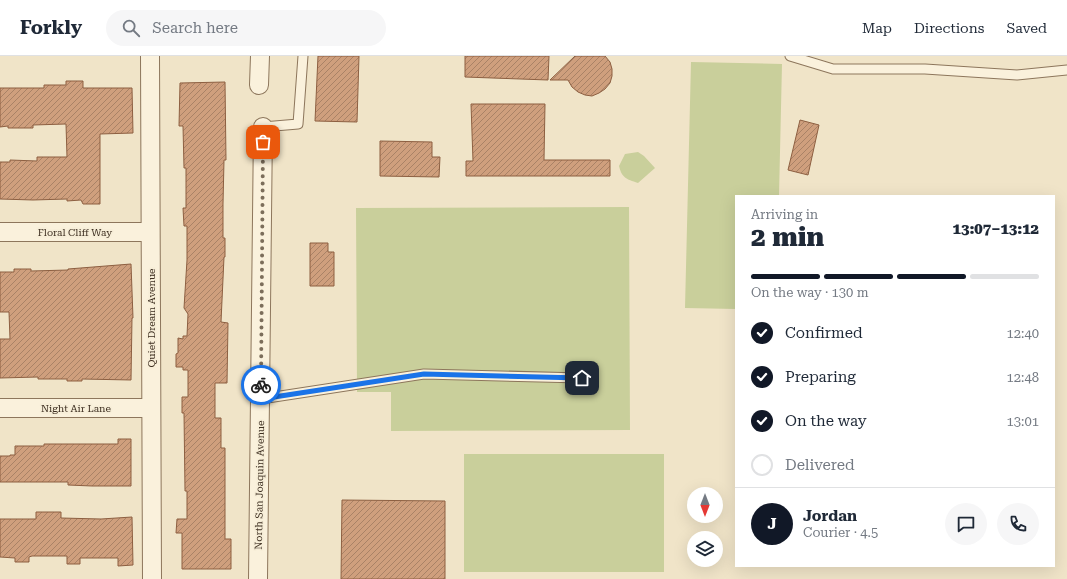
<!DOCTYPE html>
<html lang="en">
<head>
<meta charset="utf-8">
<style>
  :root { --surface:#fff; --page:#f6f6f7; --text:#1f2937; --muted:#747a83; --line:#e0e1e3; --accent:#111827 }
  body { margin:0; font-family:"Roboto Serif",serif; background:var(--page); color:var(--text); height:100vh; display:flex; flex-direction:column; font-size:15px; white-space:nowrap }
  * { box-sizing:border-box; margin:0 }
  p { font-size:13px; color:var(--muted) }
  .icon { flex:none; width:22px; height:22px; fill:none; stroke:currentColor; stroke-width:2; stroke-linecap:round; stroke-linejoin:round }
  .map { position:relative; flex:1; overflow:hidden }
  .panel { position:absolute; left:735px; top:139px; width:320px; height:372px; display:flex; flex-direction:column; background:var(--surface); border-radius:0px; box-shadow:0 4px 16px #0002 }
  .panel>* { flex:none }
  .needle { width:26px; rotate:180deg }
  .controls { position:absolute; left:687px; top:431px; display:grid; gap:8px }
  .controls a { display:grid; place-items:center; width:36px; height:36px; border-radius:50%; background:var(--surface); box-shadow:0 4px 16px #0002; font-size:20px }
  .pin { position:absolute; display:grid; place-items:center; width:34px; height:34px; color:#fff; margin:-17px; border-radius:8px; box-shadow:0 2px 6px #0006 }
  .courier { position:absolute; display:grid; place-items:center; width:40px; height:40px; margin:-20px; border:3px solid #1a73e8; border-radius:50%; background:#fff; color:#222; box-shadow:0 1px 5px #0007 }
  .summary em { font-style:normal; font-weight:800 }
  .summary div { display:flex; flex-direction:column-reverse }
  .summary { display:flex; align-items:center; justify-content:space-between; height:68px; padding:0 16px }
  h1 { font-size:26px; font-weight:800; line-height:30px }
  .bar { display:grid; grid-template-columns:repeat(4,1fr); gap:6px 4px; align-content:center; height:48px; padding:0 16px }
  .bar i { height:5px; border-radius:3px; background:var(--line) }
  .bar .on { background:var(--accent) }
  .bar p { grid-column:span 4 }
  .line { display:flex; align-items:center; gap:10px; padding:0 16px; border-top:1px solid var(--line) }
  .line div { flex:1 }
  .round { display:grid; place-items:center; flex:none; width:42px; height:42px; border-radius:21px; background:var(--page) }
  ol { padding:0 16px; list-style:none }
  li { display:flex; align-items:center; gap:12px; height:44px }
  li p { margin-inline-start:auto }
  li .icon { padding:4px; border-radius:50%; background:var(--accent); color:#fff; stroke-width:4 }
  li:last-child { color:var(--muted) }
  li i { width:22px; height:22px; border:2px solid var(--line); border-radius:50% }
  header { display:flex; align-items:center; gap:24px; box-sizing:border-box; height:56px; padding:0 20px; background:var(--surface); border-bottom:1px solid var(--line) }
  header strong { font-size:19px }
  nav { display:flex; gap:22px; margin-inline-start:auto; font-size:14px }
  .search { width:280px; height:36px; background:var(--page); display:flex; align-items:center; gap:10px; box-sizing:border-box; padding:0 14px; border-radius:22px; color:var(--muted); font-size:15px }
  .map>svg:first-child { display:block }
</style>
</head>
<body>
<header>
<strong>Forkly</strong>
<div class="search"><svg class="icon" aria-label="search" viewBox="0 0 24 24"><circle cx="10" cy="10" r="6"/><path d="M15 15l6 6"/></svg>Search here</div>
<nav><a>Map</a><a>Directions</a><a>Saved</a></nav>
</header>
<div class="map">
<svg width="1067" height="523" viewBox="0 0 1067 523">
  <defs>
    <pattern id="building-hatch" width="6" height="6" patternUnits="userSpaceOnUse"><rect width="6" height="6" fill="#cf9f7d"/><path d="M-1 1l2-2M0 6l6-6M5 7l2-2" fill="none" stroke="#a98266"/></pattern>
  </defs>
  <rect width="100%" height="100%" fill="#f0e4c8"/>
  <g fill="#c9cf9b">
    <polygon points="691,6 782,8 779,140 736,140 736,253 685,252"/>
    <path d="M 638,96 L 644,100 L 655,112 L 638,127 C 626,123 622,122 619,110 L 625,98 Z"/>
    <polygon points="629,151 630,374 391,375 391,336 357,336 356,152"/>
    <rect x="464" y="398" width="200" height="118"/>
  </g>
  <g fill="url(#building-hatch)" stroke="#8d5f41">
    <polygon points="318,0 359,0 357,66 315,65"/>
    <polygon points="465,0 549,0 548,24 465,21"/>
    <polygon points="575,0 605,0 610,6 612,13 612,20 610,27 605,33 599,37 592,40 585,39 578,36 572,31 568,24 550,24"/>
    <polygon points="66,25 83,25 83,32 132,32 133,77 100,78 100,148 83,148 81,144 67,145 67,143 33,144 0,143 0,106 10,106 10,104 37,105 37,101 67,101 66,68 33,69 33,72 8,72 8,70 0,71 0,32 44,32 44,29 66,29"/>
    <polygon points="225,26 226,104 224,104 223,148 223,182 225,182 225,201 224,201 221,266 228,267 227,327 215,327 215,362 221,362 221,392 225,392 225,483 231,483 231,513 182,513 182,477 176,477 177,463 187,463 187,435 185,435 184,357 182,357 182,341 188,341 188,314 183,314 183,311 176,311 176,298 178,297 178,282 183,283 183,280 187,280 188,258 184,252 187,204 187,170 184,170 183,152 186,152 186,112 184,112 183,70 179,70 180,27"/>
    <polygon points="471,48 545,48 544,104 610,104 610,120 466,120 466,105 473,105"/>
    <polygon points="800,64 819,69 808,119 788,114"/>
    <polygon points="380,85 432,86 432,101 440,101 439,121 380,120"/>
    <polygon points="310,187 328,187 328,196 334,196 334,230 310,230"/>
    <polygon points="131,208 133,262 132,262 131,324 82,323 82,325 67,325 67,323 38,323 38,321 0,322 0,283 10,283 9,256 0,256 0,216 14,216 14,213 31,213 31,215 68,214 68,213"/>
    <polygon points="118,383 131,383 131,430 92,430 68,429 68,426 0,426 0,400 10,400 10,399 15,399 15,390 44,390 44,388 118,388"/>
    <polygon points="342,444 445,445 445,523 341,523"/>
    <polygon points="36,456 61,456 61,462 101,463 132,461 133,509 118,510 118,502 80,502 80,508 67,508 67,500 32,500 29,501 29,506 15,506 15,502 0,501 0,463 36,463"/>
  </g>
  <g fill="none" stroke-linecap="round" stroke-linejoin="round">
    <defs>
      <g id="service">
        <polyline points="790,0 833,13 925,13 1017,19 1067,14"/>
        <polyline points="263,71 298,68 303,0"/>
        <polyline points="261,343 424,318 582,322"/>
      </g>
      <g id="minor">
        <polyline points="150,0 152,523"/>
        <polyline points="259,29 260,0"/>
        <polyline points="0,176 150,176"/>
        <polyline points="0,352 151,352"/>
        <polyline points="258,523 263,71"/>
      </g>
    </defs>
    <use href="#service" stroke="#8d765c" stroke-width="11"/>
    <use href="#minor" stroke="#8d765c" stroke-width="20"/>
    <use href="#service" stroke="#faf1dc" stroke-width="9"/>
    <use href="#minor" stroke="#faf1dc" stroke-width="18"/>
  </g>
  <g fill="none" stroke-linecap="round" stroke-linejoin="round">
    <polyline stroke="#7c6e5b" stroke-width="4" stroke-dasharray="0 7.2" points="261,329 263,86"/>
    <polyline stroke="#1a73e8" stroke-width="5" points="261,329 261,343 424,318 582,322"/>
  </g>
  <g text-anchor="middle" stroke-width="3.5" stroke-linejoin="round" paint-order="stroke">
    <g font-size="10" fill="#3d2e20" stroke="#f7eed8">
      <text x="75" y="180">Floral Cliff Way</text>
      <text transform="translate(151 262) rotate(-90)" y="4">Quiet Dream Avenue</text>
      <text x="76" y="356">Night Air Lane</text>
      <text transform="translate(259 429) rotate(-89)" y="4">North San Joaquin Avenue</text>
    </g>
  </g>
</svg>
<div class="controls">
<a><svg class="needle" viewBox="-14 -14 28 28"><path d="M0-13l5 13h-10z" fill="#e53935"/><path d="M0 13l5-13h-10z" fill="#747a83"/></svg></a>
<a><svg class="icon" aria-label="layers" viewBox="0 0 24 24"><path d="M12 4l9 5-9 5-9-5zM3 14l9 5 9-5"/></svg></a>
</div>
<div class="pin" style="left:263px;top:86px;background:#ea580c"><svg class="icon" aria-label="bag" viewBox="0 0 24 24"><path d="M5 8h14l-1 12H6zM9 8a3 3 0 0 1 6 0"/></svg></div>
<div class="pin" style="left:582px;top:322px;background:#1f2937"><svg class="icon" aria-label="home" viewBox="0 0 24 24"><path d="M3 11l9-7 9 7M6 9v11h12V9"/></svg></div>
<div class="courier" style="left:261px;top:329px"><svg class="icon" aria-label="bike" viewBox="0 0 24 24"><circle cx="6" cy="16" r="4"/><circle cx="18" cy="16" r="4"/><path d="M6 16l4-8h5l3 8M10 8l3 8H6M13 5h3"/></svg></div>
<section class="panel">
<div class="summary"><div><h1>2 min</h1><p>Arriving in</p></div><em>13:07–13:12</em></div>
<div class="bar"><i class="on"></i><i class="on"></i><i class="on"></i><i></i><p>On the way · 130 m</p></div>
<ol>
<li><svg class="icon" aria-label="check" viewBox="0 0 24 24"><path d="M5 12l5 5 9-10"/></svg>Confirmed<p>12:40</p></li>
<li><svg class="icon" aria-label="check" viewBox="0 0 24 24"><path d="M5 12l5 5 9-10"/></svg>Preparing<p>12:48</p></li>
<li><svg class="icon" aria-label="check" viewBox="0 0 24 24"><path d="M5 12l5 5 9-10"/></svg>On the way<p>13:01</p></li>
<li><i></i>Delivered</li>
</ol>
<div class="line" style="height:72px"><b class="round" style="background:var(--accent);color:#fff">J</b><div><b>Jordan</b><p>Courier · 4.5</p></div><a class="round"><svg class="icon" aria-label="chat" viewBox="0 0 24 24"><path d="M4 5h16v11H9l-5 4z"/></svg></a><a class="round"><svg class="icon" aria-label="phone" viewBox="0 0 24 24"><path d="M5 4h4l2 5-3 2q2 4 5 5l2-3 5 2v4C11 20 4 13 5 4z"/></svg></a></div>
</section>
</div>
</body>
</html>
